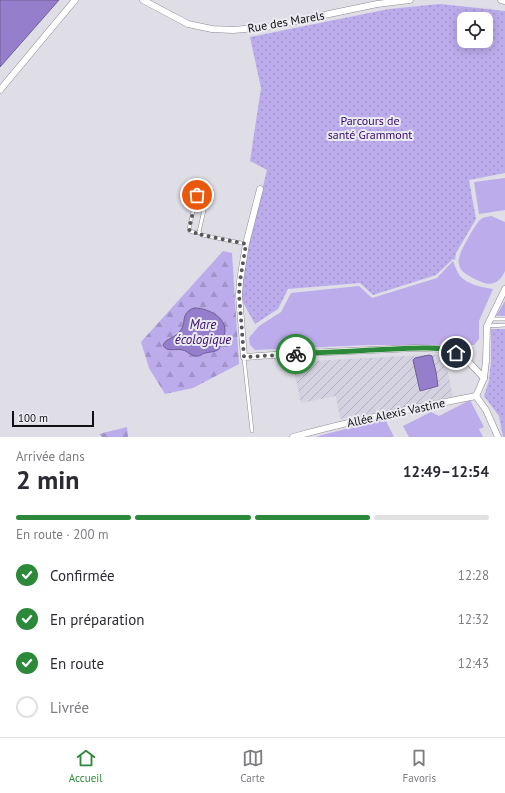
<!DOCTYPE html>
<html lang="fr">
<head>
<meta charset="utf-8">
<style>
  :root { --surface:#fff; --page:#f2f2f3; --text:#2b2b33; --muted:#7c7c81; --line:#e1e1e2; --accent:#2d893a }
  body { margin:0; font-family:"PT Sans",sans-serif; background:var(--page); color:var(--text); height:100vh; display:flex; flex-direction:column; font-size:15px; white-space:nowrap }
  * { box-sizing:border-box; margin:0 }
  p { font-size:13px; color:var(--muted) }
  .icon { flex:none; width:22px; height:22px; fill:none; stroke:currentColor; stroke-width:2; stroke-linecap:round; stroke-linejoin:round }
  .map { position:relative; height:437px; overflow:hidden }
  .side { display:flex; flex-direction:column; background:var(--surface); flex:1 }
  .side>* { flex:none }
  .controls { position:absolute; left:457px; top:12px; display:grid; gap:8px }
  .controls a { display:grid; place-items:center; width:36px; height:36px; border-radius:8px; background:var(--surface); box-shadow:0 2px 10px #0003; font-size:20px }
  .scale { position:absolute; left:12px; bottom:10px; width:82px; box-sizing:border-box; padding-left:4px; border:2px solid #101012; border-top:0; font-size:11px; line-height:14px; white-space:nowrap; color:#101012; -webkit-text-stroke:3px #ecebf2; paint-order:stroke }
  .pin { position:absolute; display:grid; place-items:center; width:34px; height:34px; color:#fff; margin:-17px; border:2px solid #fff; border-radius:50%; box-shadow:0 1px 4px #0007 }
  .courier { position:absolute; display:grid; place-items:center; width:40px; height:40px; margin:-20px; border:3px solid #2d893a; border-radius:50%; background:#fff; color:#222; box-shadow:0 1px 5px #0007 }
  .headline em { font-style:normal; font-weight:700 }
  .headline div { display:flex; flex-direction:column-reverse }
  .headline { display:flex; align-items:center; justify-content:space-between; height:68px; padding:0 16px }
  h1 { font-size:26px; font-weight:700; line-height:30px }
  .bar { display:grid; grid-template-columns:repeat(4,1fr); gap:6px 4px; align-content:center; height:48px; padding:0 16px }
  .bar i { height:5px; border-radius:3px; background:var(--line) }
  .bar .active { background:var(--accent) }
  .bar p { grid-column:span 4 }
  ol { padding:0 16px; list-style:none }
  li { display:flex; align-items:center; gap:12px; height:44px }
  li p { margin-inline-start:auto }
  li .icon { padding:4px; border-radius:50%; background:var(--accent); color:#fff; stroke-width:4 }
  li:last-child { color:var(--muted) }
  li i { width:22px; height:22px; border:2px solid var(--line); border-radius:50% }
  .dock { display:flex; justify-content:space-around; align-items:center; height:56px; border-top:1px solid var(--line); background:var(--surface); font-size:11px; color:var(--muted) }
  .dock a { display:grid; justify-items:center; gap:2px }
  .dock .active { color:var(--accent) }
  .map>svg:first-child { display:block }
</style>
</head>
<body>
<div class="map">
<svg width="505" height="437" viewBox="0 0 505 437">
  <defs>
    <pattern id="industrial-furrows" width="10" height="10" patternUnits="userSpaceOnUse"><rect width="10" height="10" fill="#d4d1e0"/><path d="M-1 1l2-2M0 10L10 0M9 11l2-2" fill="none" stroke="#b5b2bf"/></pattern>
    <pattern id="forest-firs" width="22" height="20" patternUnits="userSpaceOnUse"><rect width="22" height="20" fill="#bcacec"/><path d="M5 1l3.5 6h-7zM16 11l3.5 6h-7z" fill="#a193c9"/></pattern>
    <pattern id="park-dots" width="8" height="8" patternUnits="userSpaceOnUse"><rect width="8" height="8" fill="#bcacec"/><path d="M2 2h.1M6 6h.1" fill="none" stroke="#a193c9" stroke-width="1.8" stroke-linecap="round"/></pattern>
  </defs>
  <rect width="100%" height="100%" fill="#dfdde5"/>
  <polygon fill="url(#industrial-furrows)" points="444,354 453,397 391,411 340,419 336,396 301,403 292,362"/>
  <g fill="#bcacec">
    <polygon points="505,178 505,210 479,214 474,182"/>
    <path d="M 491,216 L 496,218 L 505,222 L 505,271 C 496,289 486,285 471,277 C 466,274 460,271 459,264 C 458,261 459,258 460,255 C 461,250 476,223 480,220 C 483,217 487,217 491,216 Z"/>
    <path d="M 453,261 C 455,266 457,272 460,276 C 468,285 482,287 493,289 L 479,321 L 479,339 L 474,345 L 369,345 L 255,350 L 250,345 L 249,338 L 259,326 L 281,312 L 291,293 L 359,286 L 372,298 L 437,278 Z"/>
    <polygon points="505,301 505,316 496,316"/>
    <polygon points="470,400 484,427 479,429 483,437 409,437 403,426 431,412 439,416"/>
    <polygon points="385,419 394,437 316,437 322,435"/>
  </g>
  <g fill="url(#forest-firs)">
    <polygon points="223,251 232,253 239,364 193,388 165,394 149,368 141,342"/>
    <polygon points="127,427 128,437 102,437 99,434"/>
  </g>
  <g fill="url(#park-dots)" fill-rule="evenodd">
    <path d="M 440,4 L 505,11 L 505,173 L 469,180 L 476,219 L 456,253 L 455,260 L 453,259 L 436,275 L 373,295 L 360,283 L 288,289 L 278,309 L 255,324 L 239,295 L 240,281 L 267,170 L 250,161 L 261,88 L 250,37 L 389,9 ZM 464,19 L 486,19 L 486,41 L 464,41 Z"/>
    <polygon points="491,329 505,329 505,437 503,437 499,416 484,396 489,381 491,361"/>
  </g>
  <g fill="#957fcd" stroke="#6d5e95">
    <polygon points="0,0 59,0 0,67"/>
    <path d="M 194,308 C 211,308 233,321 222,340 C 221,343 221,346 219,349 C 216,352 209,352 205,353 C 202,354 199,357 196,356 C 191,356 187,351 183,350 C 175,348 167,353 163,345 C 166,338 176,338 180,331 C 187,323 180,313 194,308 Z"/>
    <polygon points="429,355 432,356 436,372 438,386 420,391 413,360 415,358"/>
  </g>
  <g fill="none" stroke-linecap="round" stroke-linejoin="round">
    <defs>
      <g id="lane">
        <polyline points="199,232 196,233 190,231 189,229 198,189 201,187 208,190 208,192 199,232 202,235 246,244"/>
        <polyline points="491,319 505,319"/>
        <polyline points="487,326 505,325"/>
        <polyline points="244,358 252,431"/>
      </g>
      <g id="street">
        <polyline points="143,0 188,24 212,29 233,30 267,27 377,4 410,0"/>
        <polyline points="501,0 505,1"/>
        <polyline points="0,90 75,0"/>
        <polyline points="260,189 246,244 240,281 239,295 244,357 305,353 415,348 446,349 452,350 465,358 484,378"/>
        <polyline points="476,396 484,378 486,361 487,326 505,289"/>
        <polyline points="476,396 486,410 498,437"/>
        <path d="M 293,437 C 354,420 415,408 476,396"/>
      </g>
    </defs>
    <use href="#lane" stroke="#8e8c93" stroke-width="4"/>
    <use href="#street" stroke="#8e8c93" stroke-width="7"/>
    <use href="#lane" stroke="#fff" stroke-width="3"/>
    <use href="#street" stroke="#fff" stroke-width="6"/>
  </g>
  <g fill="none" stroke-linecap="round" stroke-linejoin="round">
    <polyline stroke="#58585c" stroke-width="4" stroke-dasharray="0 7.2" points="197,195 189,229 190,231 196,233 199,232 202,235 246,244 240,281 239,294 244,357 296,354"/>
    <path stroke="#2d893a" stroke-width="5" d="M 296,354 C 321,352 346,352 370,350 C 388,350 443,344 456,353"/>
  </g>
  <g text-anchor="middle" stroke-width="4" stroke-linejoin="round" paint-order="stroke">
    <g font-size="12" fill="#101012" stroke="#ecebf2">
      <text transform="translate(286 22) rotate(-10)" y="4">Rue des Marels</text>
      <text transform="translate(396 413) rotate(-12)" y="4">Allée Alexis Vastine</text>
    </g>
    <g font-size="12" fill="#350a69" stroke="#ecebf2">
      <text x="370" y="125">Parcours de<tspan x="370" dy="14">santé Grammont</tspan></text>
    </g>
    <g font-size="13" font-style="italic" fill="#370e6b" stroke="#ecebf2">
      <text x="203" y="329">Mare<tspan x="203" dy="15">écologique</tspan></text>
    </g>
  </g>
</svg>
<div class="controls">
<a><svg class="icon" aria-label="locate" viewBox="0 0 24 24"><circle cx="12" cy="12" r="6"/><path d="M12 2v4M12 18v4M2 12h4M18 12h4"/></svg></a>
</div>
<div class="scale">100 m</div>
<div class="pin" style="left:197px;top:195px;background:#ea580c"><svg class="icon" aria-label="bag" viewBox="0 0 24 24"><path d="M5 8h14l-1 12H6zM9 8a3 3 0 0 1 6 0"/></svg></div>
<div class="pin" style="left:456px;top:353px;background:#1f2937"><svg class="icon" aria-label="home" viewBox="0 0 24 24"><path d="M3 11l9-7 9 7M6 9v11h12V9"/></svg></div>
<div class="courier" style="left:296px;top:354px"><svg class="icon" aria-label="bike" viewBox="0 0 24 24"><circle cx="6" cy="16" r="4"/><circle cx="18" cy="16" r="4"/><path d="M6 16l4-8h5l3 8M10 8l3 8H6M13 5h3"/></svg></div>
</div>
<section class="side">
<div class="headline"><div><h1>2 min</h1><p>Arrivée dans</p></div><em>12:49–12:54</em></div>
<div class="bar"><i class="active"></i><i class="active"></i><i class="active"></i><i></i><p>En route · 200 m</p></div>
<ol>
<li><svg class="icon" aria-label="check" viewBox="0 0 24 24"><path d="M5 12l5 5 9-10"/></svg>Confirmée<p>12:28</p></li>
<li><svg class="icon" aria-label="check" viewBox="0 0 24 24"><path d="M5 12l5 5 9-10"/></svg>En préparation<p>12:32</p></li>
<li><svg class="icon" aria-label="check" viewBox="0 0 24 24"><path d="M5 12l5 5 9-10"/></svg>En route<p>12:43</p></li>
<li><i></i>Livrée</li>
</ol>
</section>
<nav class="dock">
<a class="active"><svg class="icon" aria-label="home" viewBox="0 0 24 24"><path d="M3 11l9-7 9 7M6 9v11h12V9"/></svg>Accueil</a>
<a><svg class="icon" aria-label="map" viewBox="0 0 24 24"><path d="M3 6l6-2 6 2 6-2v14l-6 2-6-2-6 2zM9 4v14M15 6v14"/></svg>Carte</a>
<a><svg class="icon" aria-label="saved" viewBox="0 0 24 24"><path d="M7 4h10v16l-5-4-5 4z"/></svg>Favoris</a>
</nav>
</body>
</html>
